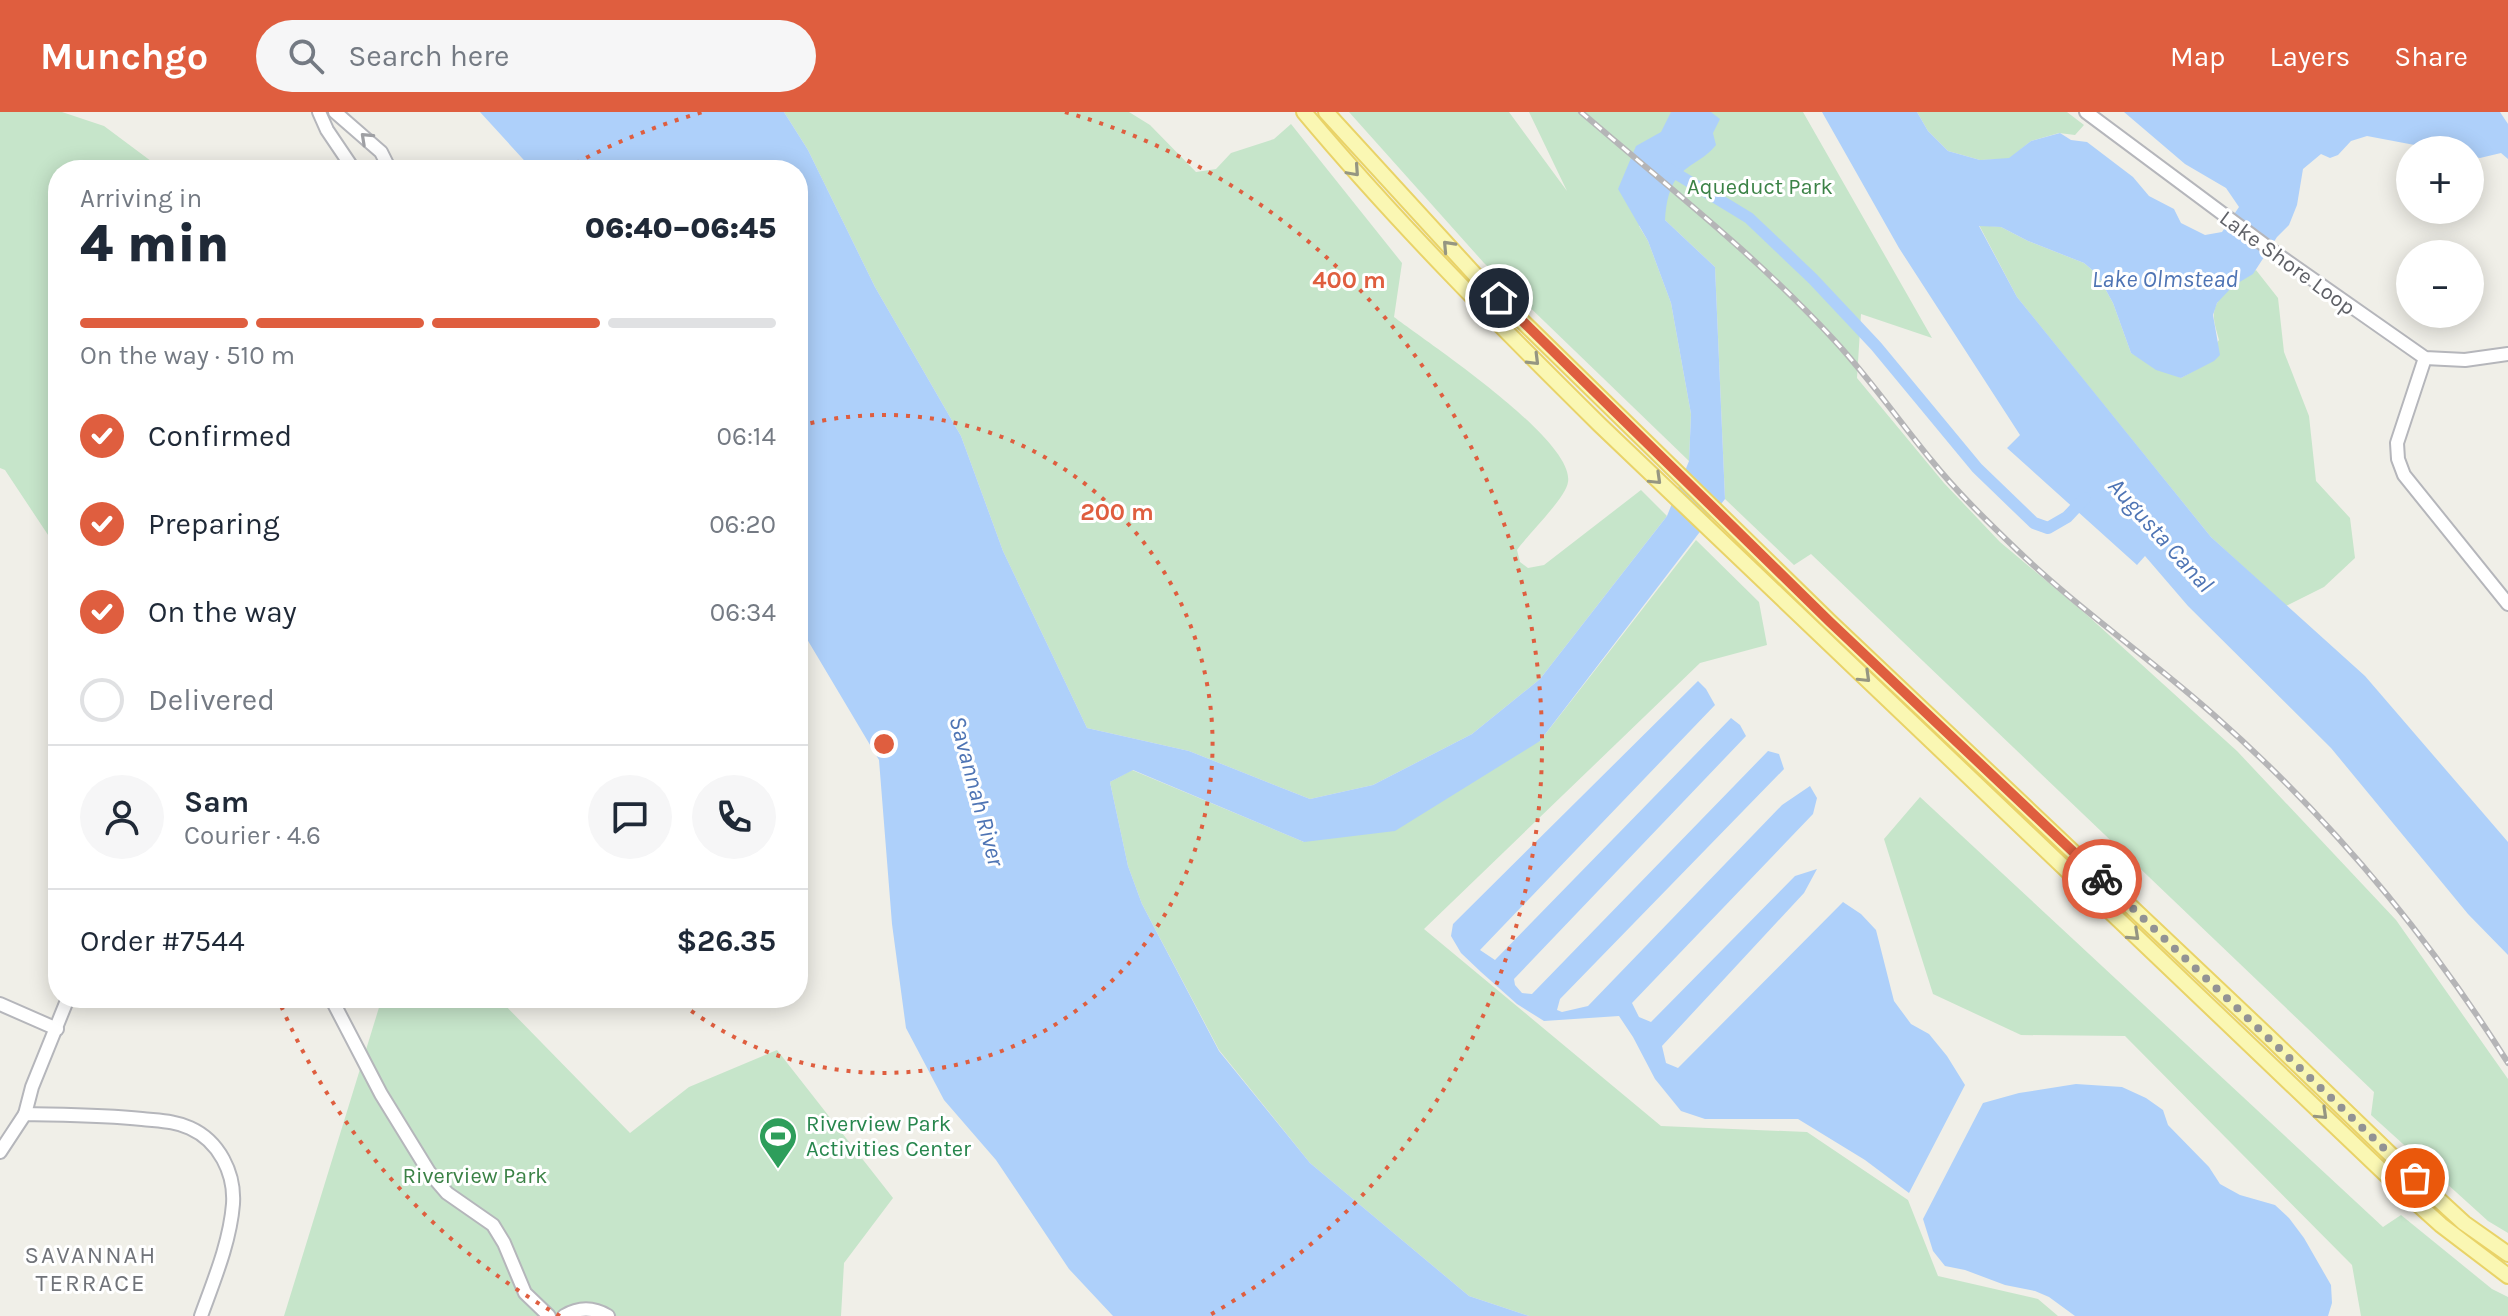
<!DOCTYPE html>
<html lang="en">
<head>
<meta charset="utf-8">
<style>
  :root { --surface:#fff; --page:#f6f6f7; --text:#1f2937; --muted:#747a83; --line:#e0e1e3; --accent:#df5e3f }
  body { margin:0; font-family:Karla,sans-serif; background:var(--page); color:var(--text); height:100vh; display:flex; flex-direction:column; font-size:30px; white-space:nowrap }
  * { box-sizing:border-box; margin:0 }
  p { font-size:26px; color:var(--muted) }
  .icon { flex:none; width:44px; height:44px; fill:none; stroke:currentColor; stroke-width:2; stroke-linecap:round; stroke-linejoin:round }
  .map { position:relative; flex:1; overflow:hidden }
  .drawer { position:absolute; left:48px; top:48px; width:760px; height:848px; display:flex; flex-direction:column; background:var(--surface); border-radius:32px; box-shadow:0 4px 20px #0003 }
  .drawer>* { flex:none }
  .tools { position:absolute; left:2396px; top:24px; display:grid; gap:16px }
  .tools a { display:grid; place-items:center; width:88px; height:88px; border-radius:50%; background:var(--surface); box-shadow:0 4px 20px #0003; font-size:40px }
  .pin { position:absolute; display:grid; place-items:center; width:68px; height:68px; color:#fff; margin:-34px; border:4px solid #fff; border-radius:50%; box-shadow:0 2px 8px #0007 }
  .courier { position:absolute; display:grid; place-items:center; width:80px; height:80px; margin:-40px; border:6px solid #df5e3f; border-radius:50%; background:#fff; color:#222; box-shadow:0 2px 10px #0007 }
  .overview em { font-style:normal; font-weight:800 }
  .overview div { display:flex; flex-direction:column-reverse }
  .overview { display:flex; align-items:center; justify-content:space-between; height:136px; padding:0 32px }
  h1 { font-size:52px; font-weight:800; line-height:60px }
  .bar { display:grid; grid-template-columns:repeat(4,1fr); gap:12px 8px; align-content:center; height:96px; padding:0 32px }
  .bar i { height:10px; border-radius:6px; background:var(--line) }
  .bar .current { background:var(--accent) }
  .bar p { grid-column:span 4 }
  .line { display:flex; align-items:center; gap:20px; padding:0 32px; border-top:2px solid var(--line) }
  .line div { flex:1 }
  .round { display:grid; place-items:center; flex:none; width:84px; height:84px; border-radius:42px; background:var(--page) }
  ol { padding:0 32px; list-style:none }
  li { display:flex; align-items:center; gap:24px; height:88px }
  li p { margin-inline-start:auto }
  li .icon { padding:8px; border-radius:50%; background:var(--accent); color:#fff; stroke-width:4 }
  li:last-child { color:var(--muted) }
  li i { width:44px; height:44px; border:4px solid var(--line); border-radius:50% }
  header { display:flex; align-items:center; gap:48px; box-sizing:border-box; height:112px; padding:0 40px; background:var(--accent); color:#fff }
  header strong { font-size:38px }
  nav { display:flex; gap:44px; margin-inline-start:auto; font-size:28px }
  .search { width:560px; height:72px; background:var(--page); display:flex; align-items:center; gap:20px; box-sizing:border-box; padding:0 28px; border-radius:44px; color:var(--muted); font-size:30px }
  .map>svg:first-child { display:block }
</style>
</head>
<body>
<header>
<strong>Munchgo</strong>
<div class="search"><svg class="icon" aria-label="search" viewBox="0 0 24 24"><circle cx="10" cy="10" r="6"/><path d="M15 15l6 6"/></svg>Search here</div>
<nav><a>Map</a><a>Layers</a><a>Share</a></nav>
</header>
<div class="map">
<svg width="2508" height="1204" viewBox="0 0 2508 1204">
  <rect width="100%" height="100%" fill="#f0efe8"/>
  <g fill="#c6e5ca">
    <polygon points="0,0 62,0 104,14 163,58 58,58 58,438 5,358 0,356"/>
    <path d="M 784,0 L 1129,0 L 1150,13 L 1196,60 L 1216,57 L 1231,41 L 1274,27 L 1291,12 L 1402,151 L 1394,205 C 1428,231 1575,328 1568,370 C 1566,386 1528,422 1517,438 L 1520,450 L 1528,456 L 1544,453 L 1641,378 L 1667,404 L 1540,567 L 1472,622 L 1373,673 L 1310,687 L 1189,639 L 1087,616 L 1003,439 L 961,324 L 875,175 L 808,38 Z"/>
    <polygon points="1349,0 1509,0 1567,79 1529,0 1803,0 1932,226 1861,202 1857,266 1944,371 2000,430 2087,503 2237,639 2396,808 2508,967 2508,1121 2488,1109 2371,1003 2374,980 1811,442 1794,453 1725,387 1715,155 1665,108 1639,114 1648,129 1671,191 1691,302 1689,349 1484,151"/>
    <polygon points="1917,0 2067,0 2084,13 2075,23 2059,21 2031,29 2009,47 1980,48 1948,39 1928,19"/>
    <path d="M 1979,113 L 2001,115 L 2028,129 L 2084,151 L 2097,162 L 2113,191 L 2131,241 L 2181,266 L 2197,257 L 2219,228 C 2217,220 2213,209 2214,201 C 2216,182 2241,168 2256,158 L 2278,186 L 2284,240 L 2309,304 L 2316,369 L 2350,406 L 2355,446 L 2324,475 L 2286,494 L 2211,425 L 2095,282 L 2017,185 Z"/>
    <polygon points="1696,428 1759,490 1767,533 1700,551 1424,817 1661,1014 1807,1020 1908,1088 1938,1164 2038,1187 2058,1204 1529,1204 1469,1184 1310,1051 1219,938 1142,792 1128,754 1110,670 1132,658 1304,730 1540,629"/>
    <polygon points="1920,685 2383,1115 2401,1103 2492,1177 2508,1185 2508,1204 2361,1204 2352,1153 2125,924 2021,923 1933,882 1884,727"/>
    <polygon points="387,886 498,886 630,1021 689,975 777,938 893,1086 844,1151 841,1204 284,1204 381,889"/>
  </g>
  <g fill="#aed0fa">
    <path d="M 480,0 L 784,0 L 808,38 L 875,175 L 961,324 L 1003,439 L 1087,616 L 1189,639 L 1310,687 L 1373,673 L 1472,622 L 1540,567 L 1667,404 L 1689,349 L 1691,302 L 1671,191 L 1648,129 L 1618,77 L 1636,34 L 1661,20 L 1671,0 L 1711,0 L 1720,7 L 1713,21 L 1716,33 C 1706,46 1693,50 1681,61 C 1669,73 1666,91 1665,108 L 1715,155 L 1725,387 L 1540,629 L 1395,719 L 1304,730 L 1133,658 L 1110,670 L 1128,754 L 1142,792 L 1219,939 L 1310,1051 L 1469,1184 L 1529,1204 L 1113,1204 L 1069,1157 L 996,1048 L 944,988 L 906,916 L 892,812 L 879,648 L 798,512 L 798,58 L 533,58 Z"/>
    <polygon points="1822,0 1917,0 1928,19 1948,39 1980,48 2009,46 2031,29 2060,21 2071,28 2087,30 2133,65 2149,84 2174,97 2181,111 2205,123 2222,120 2239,95 2226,76 2185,52 2124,0 2500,0 2508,12 2508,47 2501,41 2480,46 2470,44 2470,38 2441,38 2367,24 2351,29 2338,43 2330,46 2321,42 2303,57 2297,93 2289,113 2277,125 2253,162 2233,174 2217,191 2213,203 2220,243 2214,249 2181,266 2156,258 2131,241 2113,191 2097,162 2084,151 2028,129 2001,115 1979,114 2017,185 2211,425 2365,564 2508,730 2508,843 2468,802 2331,636 2188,494 2145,444 2137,453 2007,336 2020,323 1899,136"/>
    <polygon points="1698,569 1706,577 1715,593 1480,838 1495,848 1731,606 1740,613 1746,624 1514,867 1515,873 1522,881 1532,882 1768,639 1779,642 1784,657 1560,887 1557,898 1562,900 1588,894 1782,693 1810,674 1817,686 1813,702 1632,891 1639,905 1651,910 1795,764 1817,757 1804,781 1662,934 1666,951 1678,956 1843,790 1861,802 1876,818 1894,889 1911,912 1929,922 1947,944 1965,973 1909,1081 1865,1048 1798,1007 1705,1007 1681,999 1655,967 1633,925 1619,904 1544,909 1517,892 1481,860 1461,841 1451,824 1453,812"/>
    <polygon points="2076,972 2122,975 2146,986 2163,998 2168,1013 2209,1055 2220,1072 2240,1083 2275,1093 2289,1106 2304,1126 2331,1173 2332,1191 2328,1204 2075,1204 2049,1185 2035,1179 2005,1173 1965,1158 1945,1154 1933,1139 1923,1107 1983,991 2019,981"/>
  </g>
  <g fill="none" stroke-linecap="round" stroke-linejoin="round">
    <polyline stroke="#aed0fa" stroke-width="12" points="1667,56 1749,106 1813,167 1876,234 1977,356 2034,411 2048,416 2067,405 2085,386"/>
    <defs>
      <g id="minor">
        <polyline points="319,0 327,18 354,58"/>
        <polyline points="335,0 381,40 390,58"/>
        <polyline points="2086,0 2278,143 2425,246 2465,248 2508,242"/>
        <polyline points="2425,246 2397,331 2398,347 2404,363 2508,492"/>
        <polyline points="331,886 381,982 429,1060 447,1081 493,1113 504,1131 525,1181 549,1204"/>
        <polyline points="0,892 57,917"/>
        <polyline points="25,1002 32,975 68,886"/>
        <path d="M 0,1040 L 25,1002 C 64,1003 103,1003 142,1007 C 159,1009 175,1009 190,1016 C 219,1029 235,1061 233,1092 C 230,1130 214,1168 201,1204"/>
        <path d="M 564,1204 C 579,1195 593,1195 608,1204"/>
      </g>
      <g id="major">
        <path d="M 1304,0 C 1396,110 1498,212 1600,313 L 2401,1077 L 2441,1113 L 2508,1164"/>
        <polyline points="1326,0 1478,166 1830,510 2272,928 2415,1066 2464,1111 2508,1142"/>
      </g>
    </defs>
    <use href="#minor" stroke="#b5b6bb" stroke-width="16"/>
    <use href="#major" stroke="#e9d368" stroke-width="18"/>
    <use href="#minor" stroke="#fff" stroke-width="12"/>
    <use href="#major" stroke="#faf7b3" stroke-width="14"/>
    <defs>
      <path id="rail" d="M 1581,0 C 1667,74 1758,145 1835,229 C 1870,267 1899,309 1932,349 C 1957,380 1986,408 2015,436 C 2077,496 2150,546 2215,604 C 2329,705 2427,822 2508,951"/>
    </defs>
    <use href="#rail" stroke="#b5b5b7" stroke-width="6"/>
    <use href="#rail" stroke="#fff" stroke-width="3" stroke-dasharray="9" stroke-linecap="butt"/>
  </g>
  <defs><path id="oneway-chevron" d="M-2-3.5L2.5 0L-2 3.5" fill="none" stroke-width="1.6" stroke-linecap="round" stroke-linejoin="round" transform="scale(2)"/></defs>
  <use stroke="#9fa0a4" href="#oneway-chevron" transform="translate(366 26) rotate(-137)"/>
  <g stroke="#959682">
    <use href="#oneway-chevron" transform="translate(1354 59) rotate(48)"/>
    <use href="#oneway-chevron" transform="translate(1448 134) rotate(-133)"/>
    <use href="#oneway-chevron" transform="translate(1534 248) rotate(45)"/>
    <use href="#oneway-chevron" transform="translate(1656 367) rotate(44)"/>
    <use href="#oneway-chevron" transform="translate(1865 565) rotate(44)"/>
    <use href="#oneway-chevron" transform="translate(2134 823) rotate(43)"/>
    <use href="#oneway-chevron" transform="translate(2322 1002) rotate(44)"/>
  </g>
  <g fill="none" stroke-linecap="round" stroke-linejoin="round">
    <polyline stroke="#929394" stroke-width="8" stroke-dasharray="0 14.4" points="2102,767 2415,1066"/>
    <polyline stroke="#df5e3f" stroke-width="10" points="1499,186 1830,510 2102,767"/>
  </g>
  <g fill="none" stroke="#df5e3f" stroke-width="4" stroke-dasharray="4 8">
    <path d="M799 314A329 329 0 1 1 677 888"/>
    <path d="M560 1204A657 657 0 0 1 279 889M565 57A657 657 0 0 1 703 0M1065 0A657 657 0 0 1 1208 1204"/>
  </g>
  <defs>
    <symbol id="stadium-pin" viewBox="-11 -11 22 30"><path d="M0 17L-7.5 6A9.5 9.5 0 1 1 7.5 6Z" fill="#2e9e5b" stroke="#fff"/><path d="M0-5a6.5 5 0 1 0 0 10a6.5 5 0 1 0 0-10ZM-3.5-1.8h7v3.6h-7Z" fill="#fff"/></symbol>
  </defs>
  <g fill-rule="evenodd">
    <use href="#stadium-pin" x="756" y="1002" width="44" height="60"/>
  </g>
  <g text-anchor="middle" stroke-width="6" stroke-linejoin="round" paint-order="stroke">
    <g font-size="22" fill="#3b8246" stroke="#fff">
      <text x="1760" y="82">Aqueduct Park</text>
      <text x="475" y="1071">Riverview Park</text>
    </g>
    <g font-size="22" fill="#5f6167" stroke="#fff">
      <text transform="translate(2288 150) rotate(36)" y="8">Lake Shore Loop</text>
    </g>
    <g font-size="22" fill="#27864d" stroke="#fff" text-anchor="start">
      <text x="806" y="1019">Riverview Park<tspan x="806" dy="25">Activities Center</tspan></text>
    </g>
    <g font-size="24" font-style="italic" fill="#4e74b4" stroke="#fff">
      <text x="2165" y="175">Lake Olmstead</text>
      <text transform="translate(2161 423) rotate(48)" y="8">Augusta Canal</text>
      <text transform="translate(977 679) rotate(75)" y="8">Savannah River</text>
    </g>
    <g font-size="24" letter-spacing="2" fill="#707379" stroke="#fff">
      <text x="91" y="1151">SAVANNAH<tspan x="91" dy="28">TERRACE</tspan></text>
    </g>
  </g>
  <circle cx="884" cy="632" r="12" fill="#df5e3f" stroke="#fff" stroke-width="4"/>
  <g font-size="24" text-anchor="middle" font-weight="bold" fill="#df5e3f" stroke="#fff" stroke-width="6" stroke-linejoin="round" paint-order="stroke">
    <text x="1349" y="176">400 m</text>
    <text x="1117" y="408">200 m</text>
  </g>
</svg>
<div class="tools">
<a>+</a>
<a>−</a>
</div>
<div class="pin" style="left:2415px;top:1066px;background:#ea580c"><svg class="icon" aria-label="bag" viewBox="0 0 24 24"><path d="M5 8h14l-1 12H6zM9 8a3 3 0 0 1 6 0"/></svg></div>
<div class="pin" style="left:1499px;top:186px;background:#1f2937"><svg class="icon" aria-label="home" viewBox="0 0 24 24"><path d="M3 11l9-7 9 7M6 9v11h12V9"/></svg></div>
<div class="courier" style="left:2102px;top:767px"><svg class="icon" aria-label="bike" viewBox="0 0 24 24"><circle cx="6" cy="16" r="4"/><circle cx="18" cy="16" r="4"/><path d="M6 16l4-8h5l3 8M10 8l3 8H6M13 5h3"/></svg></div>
<section class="drawer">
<div class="overview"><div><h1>4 min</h1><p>Arriving in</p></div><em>06:40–06:45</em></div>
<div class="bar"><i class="current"></i><i class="current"></i><i class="current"></i><i></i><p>On the way · 510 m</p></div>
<ol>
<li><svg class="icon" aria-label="check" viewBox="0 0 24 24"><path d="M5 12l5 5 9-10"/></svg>Confirmed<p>06:14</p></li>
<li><svg class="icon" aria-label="check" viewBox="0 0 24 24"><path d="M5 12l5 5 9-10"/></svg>Preparing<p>06:20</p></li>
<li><svg class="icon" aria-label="check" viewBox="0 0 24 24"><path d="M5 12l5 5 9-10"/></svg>On the way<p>06:34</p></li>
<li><i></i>Delivered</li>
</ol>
<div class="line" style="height:144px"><a class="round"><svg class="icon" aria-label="person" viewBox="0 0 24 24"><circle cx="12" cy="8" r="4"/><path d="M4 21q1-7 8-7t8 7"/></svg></a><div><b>Sam</b><p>Courier · 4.6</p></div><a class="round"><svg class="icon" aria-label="chat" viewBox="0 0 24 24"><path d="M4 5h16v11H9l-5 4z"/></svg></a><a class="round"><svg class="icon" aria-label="phone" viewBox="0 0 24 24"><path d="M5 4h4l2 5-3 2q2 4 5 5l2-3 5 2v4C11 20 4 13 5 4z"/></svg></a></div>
<div class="line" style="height:104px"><div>Order #7544</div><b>$26.35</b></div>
</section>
</div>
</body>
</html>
